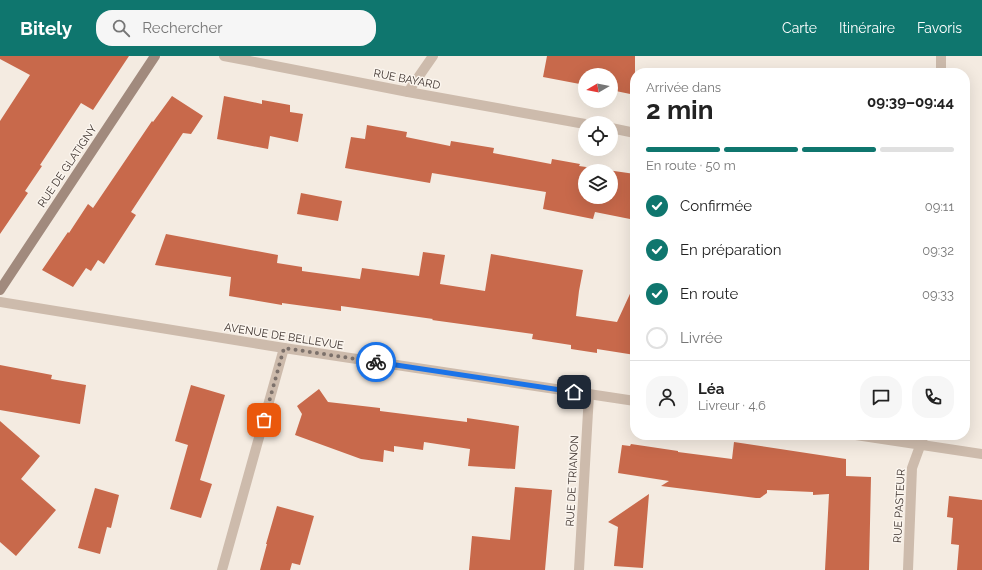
<!DOCTYPE html>
<html lang="fr">
<head>
<meta charset="utf-8">
<style>
  :root { --surface:#fff; --page:#f6f6f6; --text:#222; --muted:#767676; --line:#e0e0e0; --accent:#0f766e }
  body { margin:0; font-family:Raleway,sans-serif; background:var(--page); color:var(--text); height:100vh; display:flex; flex-direction:column; font-size:15px; white-space:nowrap }
  * { box-sizing:border-box; margin:0 }
  p { font-size:13px; color:var(--muted) }
  .icon { flex:none; width:22px; height:22px; fill:none; stroke:currentColor; stroke-width:2; stroke-linecap:round; stroke-linejoin:round }
  .map { position:relative; flex:1; overflow:hidden }
  .sheet { position:absolute; left:630px; top:12px; width:340px; height:372px; display:flex; flex-direction:column; background:var(--surface); border-radius:16px; box-shadow:0 4px 16px #0002 }
  .sheet>* { flex:none }
  .needle { width:26px; rotate:260deg }
  .buttons { position:absolute; left:578px; top:12px; display:grid; gap:8px }
  .buttons a { display:grid; place-items:center; width:40px; height:40px; border-radius:50%; background:var(--surface); box-shadow:0 4px 16px #0002; font-size:20px }
  .pin { position:absolute; display:grid; place-items:center; width:34px; height:34px; color:#fff; margin:-17px; border-radius:8px; box-shadow:0 2px 6px #0006 }
  .courier { position:absolute; display:grid; place-items:center; width:40px; height:40px; margin:-20px; border:3px solid #1a73e8; border-radius:50%; background:#fff; color:#222; box-shadow:0 1px 5px #0007 }
  .overview em { font-style:normal; font-weight:700 }
  .overview div { display:flex; flex-direction:column-reverse }
  .overview { display:flex; align-items:center; justify-content:space-between; height:68px; padding:0 16px }
  h1 { font-size:26px; font-weight:700; line-height:30px }
  .bar { display:grid; grid-template-columns:repeat(4,1fr); gap:6px 4px; align-content:center; height:48px; padding:0 16px }
  .bar i { height:5px; border-radius:3px; background:var(--line) }
  .bar .active { background:var(--accent) }
  .bar p { grid-column:span 4 }
  .line { display:flex; align-items:center; gap:10px; padding:0 16px; border-top:1px solid var(--line) }
  .line div { flex:1 }
  .round { display:grid; place-items:center; flex:none; width:42px; height:42px; border-radius:16px; background:var(--page) }
  ol { padding:0 16px; list-style:none }
  li { display:flex; align-items:center; gap:12px; height:44px }
  li p { margin-inline-start:auto }
  li .icon { padding:4px; border-radius:50%; background:var(--accent); color:#fff; stroke-width:4 }
  li:last-child { color:var(--muted) }
  li i { width:22px; height:22px; border:2px solid var(--line); border-radius:50% }
  header { display:flex; align-items:center; gap:24px; box-sizing:border-box; height:56px; padding:0 20px; background:var(--accent); color:#fff }
  header strong { font-size:19px }
  nav { display:flex; gap:22px; margin-inline-start:auto; font-size:14px }
  .search { width:280px; height:36px; background:var(--page); display:flex; align-items:center; gap:10px; box-sizing:border-box; padding:0 14px; border-radius:16px; color:var(--muted); font-size:15px }
  .map>svg:first-child { display:block }
</style>
</head>
<body>
<header>
<strong>Bitely</strong>
<div class="search"><svg class="icon" aria-label="search" viewBox="0 0 24 24"><circle cx="10" cy="10" r="6"/><path d="M15 15l6 6"/></svg>Rechercher</div>
<nav><a>Carte</a><a>Itinéraire</a><a>Favoris</a></nav>
</header>
<div class="map">
<svg width="982" height="514" viewBox="0 0 982 514">
  <rect width="100%" height="100%" fill="#f4ebe1"/>
  <g fill="#c8694b" fill-rule="evenodd">
    <polygon points="0,0 129,0 93,54 81,47 40,109 42,110 25,135 28,137 0,178 0,65 30,19 0,3"/>
    <polygon points="547,0 635,0 635,39 611,34 611,19 585,19 585,29 543,21"/>
    <polygon points="172,40 203,60 191,78 183,77 131,156 136,159 104,208 98,204 91,215 86,212 73,231 42,214 68,176 69,177 88,148 93,152 152,65 153,66"/>
    <polygon points="224,40 262,48 262,44 290,49 290,56 303,58 298,86 270,80 268,93 217,83"/>
    <path d="M 367,69 L 407,76 L 406,81 L 450,90 L 451,85 L 494,92 L 493,97 L 551,108 L 552,103 L 580,108 L 579,110 L 635,118 L 635,164 L 595,156 L 593,163 L 543,153 L 546,136 L 432,117 L 430,127 L 345,112 L 351,81 L 365,83 ZM 585,115 L 611,115 L 611,141 L 585,141 Z"/>
    <polygon points="301,137 342,145 338,165 297,158"/>
    <polygon points="166,178 278,199 277,207 302,211 302,215 360,223 362,212 419,220 423,196 445,199 440,228 485,235 491,198 583,214 579,235 576,260 617,266 635,227 635,299 597,293 597,297 571,293 571,289 532,283 533,278 432,264 433,263 341,250 341,255 282,247 282,249 229,240 231,221 155,209"/>
    <polygon points="0,309 52,319 51,323 86,329 80,368 0,354"/>
    <polygon points="191,329 225,339 200,424 212,428 201,462 170,453 188,389 175,385"/>
    <polygon points="319,333 328,346 380,352 380,355 467,366 467,362 519,370 515,413 468,410 470,393 424,386 423,394 394,390 394,396 384,394 383,406 361,403 295,379 302,358 297,350"/>
    <polygon points="0,365 40,400 21,423 56,454 16,500 0,486"/>
    <polygon points="734,386 846,403 846,420 871,421 869,514 825,514 829,438 813,439 813,436 767,434 767,437 760,442 756,442 661,430 669,425 618,417 622,389 630,390 631,388 678,395 678,396 732,403"/>
    <polygon points="515,431 552,434 545,514 469,514 472,480 510,484"/>
    <polygon points="95,432 119,439 111,472 107,471 100,498 78,492"/>
    <polygon points="649,438 643,512 614,510 618,471 608,466"/>
    <polygon points="949,440 982,444 982,514 957,514 959,489 951,488 953,462 947,461"/>
    <polygon points="277,450 314,460 300,509 292,507 290,514 260,514 267,488 266,488"/>
  </g>
  <g fill="none" stroke-linecap="round" stroke-linejoin="round">
    <g stroke="#cdbbac" stroke-width="10">
      <polyline points="224,0 408,36 585,68"/>
      <polyline points="941,17 941,0"/>
      <polyline points="408,36 433,0"/>
      <polyline points="611,72 635,77"/>
      <polyline points="0,246 284,292 635,345"/>
      <polyline points="856,379 982,398"/>
      <polyline points="222,514 284,292"/>
      <polyline points="579,514 589,338"/>
      <polyline points="908,514 912,412 924,379"/>
    </g>
    <polyline stroke="#a18a7d" stroke-width="10" points="0,234 155,0"/>
  </g>
  <g fill="none" stroke-linecap="round" stroke-linejoin="round">
    <polyline stroke="#7c716b" stroke-width="4" stroke-dasharray="0 7.2" points="264,364 284,292 376,306"/>
    <polyline stroke="#1a73e8" stroke-width="5" points="376,306 574,336"/>
  </g>
  <g text-anchor="middle" stroke-width="3" stroke-linejoin="round" paint-order="stroke">
    <g font-size="11" fill="#3b302b" stroke="#fbf5ee">
      <text transform="translate(407 23) rotate(11)" y="4">RUE BAYARD</text>
      <text transform="translate(67 110) rotate(-56)" y="4">RUE DE GLATIGNY</text>
      <text transform="translate(284 280) rotate(9)" y="4">AVENUE DE BELLEVUE</text>
      <text transform="translate(572 425) rotate(-87)" y="4">RUE DE TRIANON</text>
      <text transform="translate(899 450) rotate(-87)" y="4">RUE PASTEUR</text>
    </g>
  </g>
</svg>
<div class="buttons">
<a><svg class="needle" viewBox="-14 -14 28 28"><path d="M0-13l5 13h-10z" fill="#e53935"/><path d="M0 13l5-13h-10z" fill="#767676"/></svg></a>
<a><svg class="icon" aria-label="locate" viewBox="0 0 24 24"><circle cx="12" cy="12" r="6"/><path d="M12 2v4M12 18v4M2 12h4M18 12h4"/></svg></a>
<a><svg class="icon" aria-label="layers" viewBox="0 0 24 24"><path d="M12 4l9 5-9 5-9-5zM3 14l9 5 9-5"/></svg></a>
</div>
<div class="pin" style="left:264px;top:364px;background:#ea580c"><svg class="icon" aria-label="bag" viewBox="0 0 24 24"><path d="M5 8h14l-1 12H6zM9 8a3 3 0 0 1 6 0"/></svg></div>
<div class="pin" style="left:574px;top:336px;background:#1f2937"><svg class="icon" aria-label="home" viewBox="0 0 24 24"><path d="M3 11l9-7 9 7M6 9v11h12V9"/></svg></div>
<div class="courier" style="left:376px;top:306px"><svg class="icon" aria-label="bike" viewBox="0 0 24 24"><circle cx="6" cy="16" r="4"/><circle cx="18" cy="16" r="4"/><path d="M6 16l4-8h5l3 8M10 8l3 8H6M13 5h3"/></svg></div>
<section class="sheet">
<div class="overview"><div><h1>2 min</h1><p>Arrivée dans</p></div><em>09:39–09:44</em></div>
<div class="bar"><i class="active"></i><i class="active"></i><i class="active"></i><i></i><p>En route · 50 m</p></div>
<ol>
<li><svg class="icon" aria-label="check" viewBox="0 0 24 24"><path d="M5 12l5 5 9-10"/></svg>Confirmée<p>09:11</p></li>
<li><svg class="icon" aria-label="check" viewBox="0 0 24 24"><path d="M5 12l5 5 9-10"/></svg>En préparation<p>09:32</p></li>
<li><svg class="icon" aria-label="check" viewBox="0 0 24 24"><path d="M5 12l5 5 9-10"/></svg>En route<p>09:33</p></li>
<li><i></i>Livrée</li>
</ol>
<div class="line" style="height:72px"><a class="round"><svg class="icon" aria-label="person" viewBox="0 0 24 24"><circle cx="12" cy="8" r="4"/><path d="M4 21q1-7 8-7t8 7"/></svg></a><div><b>Léa</b><p>Livreur · 4.6</p></div><a class="round"><svg class="icon" aria-label="chat" viewBox="0 0 24 24"><path d="M4 5h16v11H9l-5 4z"/></svg></a><a class="round"><svg class="icon" aria-label="phone" viewBox="0 0 24 24"><path d="M5 4h4l2 5-3 2q2 4 5 5l2-3 5 2v4C11 20 4 13 5 4z"/></svg></a></div>
</section>
</div>
</body>
</html>
